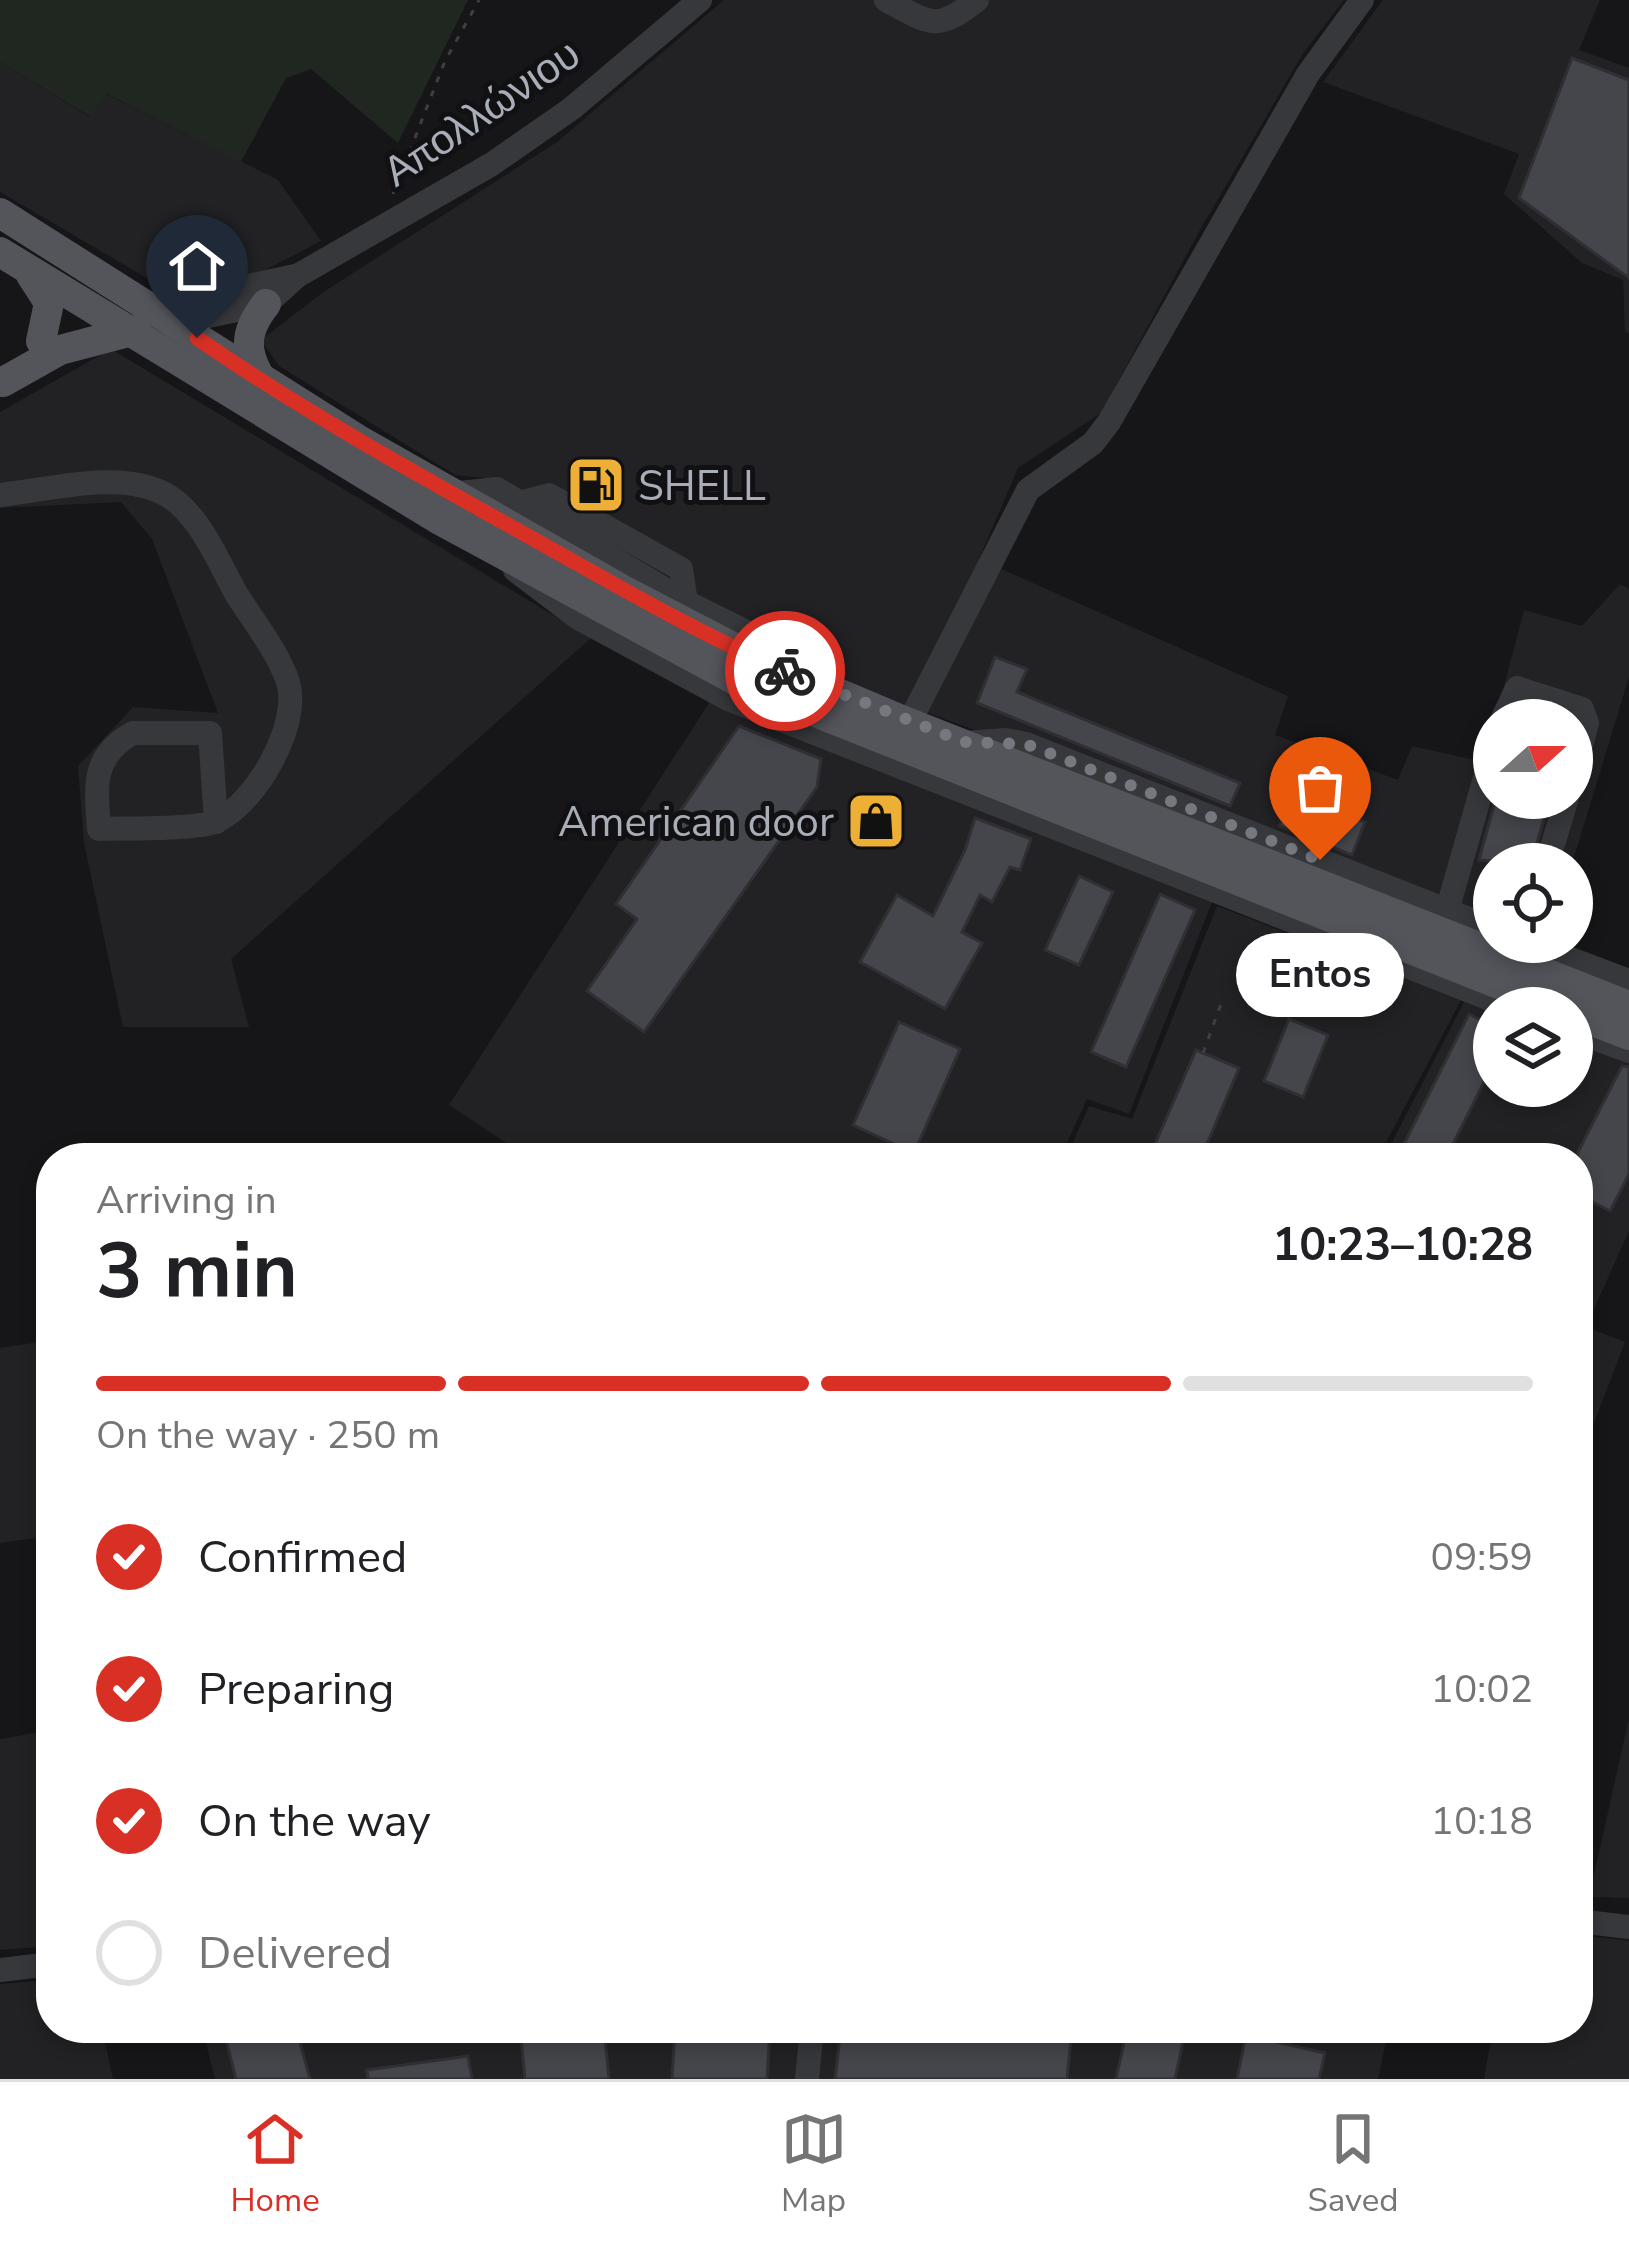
<!DOCTYPE html>
<html lang="en">
<head>
<meta charset="utf-8">
<style>
  :root { --surface:#fff; --page:#f2f2f2; --text:#202124; --muted:#757577; --line:#e0e0e0; --accent:#d93025 }
  body { margin:0; font-family:"Nunito Sans",sans-serif; background:var(--page); color:var(--text); height:100vh; display:flex; flex-direction:column; font-size:45px; white-space:nowrap }
  * { box-sizing:border-box; margin:0 }
  p { font-size:39px; color:var(--muted) }
  .icon { flex:none; width:66px; height:66px; fill:none; stroke:currentColor; stroke-width:2; stroke-linecap:round; stroke-linejoin:round }
  .map { position:relative; flex:1; overflow:hidden }
  .drawer { position:absolute; left:36px; top:1143px; width:1557px; height:900px; display:flex; flex-direction:column; background:var(--surface); border-radius:48px; box-shadow:0 6px 18px #0003 }
  .drawer>* { flex:none }
  .needle { width:78px; rotate:69deg }
  .controls { position:absolute; left:1473px; top:699px; display:grid; gap:24px }
  .controls a { display:grid; place-items:center; width:120px; height:120px; border-radius:50%; background:var(--surface); box-shadow:0 6px 18px #0003; font-size:60px }
  .pin { position:absolute; display:grid; place-items:center; width:102px; height:102px; color:#fff; margin:-123px -51px; border-radius:50% 50% 50% 0; rotate:-45deg; box-shadow:0 0 12px #0007 }
  .pin .icon { rotate:45deg }
  .courier { position:absolute; display:grid; place-items:center; width:120px; height:120px; margin:-60px; border:9px solid #d93025; border-radius:50%; background:#fff; color:#222; box-shadow:0 3px 15px #0007 }
  .bubble { position:absolute; height:84px; border-radius:42px; background:var(--surface); box-shadow:0 6px 18px #0003; font-size:39px; font-weight:700; line-height:84px; text-align:center }
  .summary em { font-style:normal; font-weight:700 }
  .summary div { display:flex; flex-direction:column-reverse }
  .summary { display:flex; align-items:center; justify-content:space-between; height:204px; padding:0 60px }
  h1 { font-size:78px; font-weight:700; line-height:90px }
  .bar { display:grid; grid-template-columns:repeat(4,1fr); gap:18px 12px; align-content:center; height:144px; padding:0 60px }
  .bar i { height:15px; border-radius:9px; background:var(--line) }
  .bar .current { background:var(--accent) }
  .bar p { grid-column:span 4 }
  ol { padding:0 60px; list-style:none }
  li { display:flex; align-items:center; gap:36px; height:132px }
  li p { margin-inline-start:auto }
  li .icon { padding:12px; border-radius:50%; background:var(--accent); color:#fff; stroke-width:4 }
  li:last-child { color:var(--muted) }
  li i { width:66px; height:66px; border:6px solid var(--line); border-radius:50% }
  .tab-bar { display:flex; justify-content:space-around; align-items:center; height:168px; border-top:3px solid var(--line); background:var(--surface); font-size:33px; color:var(--muted) }
  .tab-bar a { display:grid; justify-items:center; gap:6px }
  .tab-bar .current { color:var(--accent) }
  .map>svg:first-child { display:block }
</style>
</head>
<body>
<div class="map">
<svg width="1629" height="2079" viewBox="0 0 1629 2079">
  <rect width="100%" height="100%" fill="#161618"/>
  <g fill="#222225">
    <polygon points="724,0 1344,0 1304,52 1201,228 1101,413 1018,468 979,559 1288,696 1275,735 1398,780 1412,746 1484,762 1494,725 1494,798 1572,798 1572,720 1495,720 1524,610 1582,626 1620,584 1629,589 1629,677 1572,864 1494,864 1494,921 849,684 832,660 682,592 494,479 455,475 279,366 261,340 322,293 557,142"/>
    <polygon points="1383,0 1600,0 1579,50 1629,68 1629,333 1625,332 1623,280 1582,263 1504,194 1519,154 1323,82"/>
    <polygon points="0,62 90,117 106,94 278,180 321,241 248,279 174,294 0,192"/>
    <polygon points="111,349 591,638 231,959 249,1027 123,1027 84,843 78,766 133,707 218,713 152,539 121,502 0,508 0,412"/>
    <polygon points="720,686 1219,884 1129,1114 1087,1099 1060,1158 529,1158 449,1105"/>
    <polygon points="1217,906 1461,1000 1378,1158 1257,1158 1228,1146 1221,1158 1066,1158 1089,1106 1132,1119"/>
    <polygon points="1466,998 1494,1009 1494,1086 1572,1086 1572,1038 1629,1059 1629,1231 1586,1327 1625,1342 1578,1465 1578,1158 1384,1158"/>
    <polygon points="51,1340 51,1536 0,1543 0,1348"/>
    <polygon points="1629,1718 1629,1898 1589,1897"/>
    <polygon points="51,1730 51,1946 0,1950 0,1739"/>
    <polygon points="1578,1935 1629,1941 1629,2079 1484,2079 1493,2028 1578,2028"/>
    <polygon points="51,1980 51,2028 102,2028 113,2079 0,2079 0,1984"/>
    <polygon points="202,2028 1389,2028 1378,2079 215,2079"/>
  </g>
  <polygon fill="#202721" points="0,0 468,0 398,143 311,69 286,78 241,162 107,94 91,117 0,62"/>
  <g fill="#45464b" stroke="#303034" stroke-width="3">
    <polygon points="1572,58 1629,80 1629,278 1519,198"/>
    <polygon points="995,657 1027,669 1017,692 1240,783 1230,806 977,703"/>
    <polygon points="739,726 821,759 817,787 644,1032 587,991 637,919 616,904"/>
    <polygon points="1292,793 1365,822 1352,855 1279,826"/>
    <polygon points="1496,798 1550,798 1531,864 1479,860"/>
    <polygon points="975,818 1031,839 1020,870 1010,867 992,902 980,895 962,932 982,943 945,1009 860,962 897,895 933,916 965,850"/>
    <polygon points="1079,876 1113,892 1079,965 1045,950"/>
    <polygon points="1160,894 1195,910 1126,1067 1091,1052"/>
    <polygon points="1309,963 1328,971 1316,1001 1297,993"/>
    <polygon points="1469,1014 1494,1027 1494,1062 1446,1158 1397,1158"/>
    <polygon points="1289,1019 1328,1035 1303,1097 1264,1081"/>
    <polygon points="899,1022 960,1049 914,1153 853,1125"/>
    <polygon points="1196,1050 1239,1068 1201,1158 1149,1158"/>
    <polygon points="1622,1066 1629,1067 1629,1174 1610,1211 1578,1194 1578,1152"/>
    <polygon points="223,2028 296,2028 310,2079 236,2079"/>
    <polygon points="520,2028 604,2028 609,2079 525,2079"/>
    <polygon points="675,2028 770,2028 767,2079 672,2079"/>
    <polygon points="841,2028 1072,2028 1067,2079 835,2079"/>
    <polygon points="1127,2028 1186,2028 1175,2079 1116,2079"/>
    <polygon points="1246,2035 1325,2053 1319,2079 1237,2079"/>
    <polygon points="468,2056 472,2079 368,2079 367,2070"/>
  </g>
  <g fill="none" stroke-linecap="round" stroke-linejoin="round">
    <g stroke="#3d3f43" stroke-width="3" stroke-dasharray="6 9" stroke-linecap="butt">
      <polyline points="393,194 445,61 479,0"/>
      <polyline points="1203,1053 1221,1004"/>
    </g>
    <g stroke="#37383c" stroke-width="24">
      <path d="M 886,0 C 930,23 935,33 977,0"/>
      <polyline points="150,307 295,276"/>
      <polyline points="175,323 266,304 297,276 492,164 571,109 700,0"/>
      <polyline points="450,494 497,489 686,602 821,669 835,692"/>
      <path d="M 0,495 C 48,490 118,470 163,493 C 199,511 218,562 237,595 C 254,622 278,652 288,682 C 301,724 256,803 217,821 C 199,830 124,828 99,829 C 96,787 91,756 133,733 L 210,733 L 216,822"/>
      <polyline points="519,503 549,495 681,569 686,602"/>
      <polyline points="515,570 578,618 728,699 1513,1008"/>
      <polyline points="1502,720 1517,688 1582,709 1587,723 1572,780"/>
      <polyline points="909,723 1028,490 1093,443 1109,422 1308,74 1362,0"/>
      <polyline points="964,743 1006,740 1026,744 1494,929"/>
      <polyline points="1547,864 1567,798"/>
      <polyline points="1447,911 1494,746"/>
      <polyline points="1526,942 1629,981"/>
      <polyline points="1572,1030 1629,1051"/>
      <polyline points="1578,1921 1629,1927"/>
      <polyline points="0,1970 51,1964"/>
      <polyline points="807,2079 812,2028"/>
    </g>
    <g stroke="#53555b" stroke-width="30">
      <polyline points="0,213 357,439 623,590 750,656 909,723 1629,1006"/>
      <polyline points="0,252 438,519 737,681 1559,1008"/>
      <polyline points="31,275 49,303 41,341"/>
      <polyline points="3,382 60,350 136,330"/>
      <path d="M 264,384 C 244,353 243,333 266,304"/>
      <polyline points="1572,1013 1629,1035"/>
    </g>
  </g>
  <g fill="none" stroke-linecap="round" stroke-linejoin="round">
    <polyline stroke="#75787f" stroke-width="12" stroke-dasharray="0 21.6" points="785,671 964,742 1026,744 1320,860"/>
    <path stroke="#d93025" stroke-width="15" d="M 197,338 C 297,407 404,467 510,526 C 601,576 690,630 785,671"/>
  </g>
  <defs>
    <symbol id="fuel-square" viewBox="-11 -11 22 22"><rect x="-9" y="-9" width="18" height="18" rx="4" fill="#eeaf37" stroke="#111113"/><path d="M-5.5-6h7V0h2V4h1.3V-2.5L3-4.5l.8-.8L6-3V5H2.5V1h-1V6h-7ZM-4.2-4.7v3.2H.2V-4.7Z" fill="#111"/></symbol>
    <symbol id="shop-square" viewBox="-11 -11 22 22"><rect x="-9" y="-9" width="18" height="18" rx="4" fill="#eeaf37" stroke="#111113"/><path d="M-5-2.5h2.3a2.7 3.5 0 0 1 5.4 0H5L5.5 6h-11ZM-1.5-2.5h3a1.5 2.3 0 0 0-3 0Z" fill="#111"/></symbol>
  </defs>
  <g fill-rule="evenodd">
    <use href="#fuel-square" x="563" y="452" width="66" height="66"/>
    <use href="#shop-square" x="843" y="788" width="66" height="66"/>
  </g>
  <g text-anchor="middle" stroke-width="10" stroke-linejoin="round" paint-order="stroke">
    <g font-size="42" fill="#a8adb7" stroke="#111113">
      <text transform="translate(481 112) rotate(-34)" y="15">Απολλώνιου</text>
    </g>
    <g font-size="42" fill="#a8adb7" stroke="#111113" text-anchor="start">
      <text x="638" y="500">SHELL</text>
      <text x="834" y="836" text-anchor="end">American door</text>
    </g>
  </g>
</svg>
<div class="controls">
<a><svg class="needle" viewBox="-14 -14 28 28"><path d="M0-13l5 13h-10z" fill="#e53935"/><path d="M0 13l5-13h-10z" fill="#757577"/></svg></a>
<a><svg class="icon" aria-label="locate" viewBox="0 0 24 24"><circle cx="12" cy="12" r="6"/><path d="M12 2v4M12 18v4M2 12h4M18 12h4"/></svg></a>
<a><svg class="icon" aria-label="layers" viewBox="0 0 24 24"><path d="M12 4l9 5-9 5-9-5zM3 14l9 5 9-5"/></svg></a>
</div>
<div class="pin" style="left:1320px;top:860px;background:#ea580c"><svg class="icon" aria-label="bag" viewBox="0 0 24 24"><path d="M5 8h14l-1 12H6zM9 8a3 3 0 0 1 6 0"/></svg></div>
<div class="pin" style="left:197px;top:338px;background:#1f2937"><svg class="icon" aria-label="home" viewBox="0 0 24 24"><path d="M3 11l9-7 9 7M6 9v11h12V9"/></svg></div>
<div class="courier" style="left:785px;top:671px"><svg class="icon" aria-label="bike" viewBox="0 0 24 24"><circle cx="6" cy="16" r="4"/><circle cx="18" cy="16" r="4"/><path d="M6 16l4-8h5l3 8M10 8l3 8H6M13 5h3"/></svg></div>
<div class="bubble" style="left:1236px;top:933px;width:168px">Entos</div>
<section class="drawer">
<div class="summary"><div><h1>3 min</h1><p>Arriving in</p></div><em>10:23–10:28</em></div>
<div class="bar"><i class="current"></i><i class="current"></i><i class="current"></i><i></i><p>On the way · 250 m</p></div>
<ol>
<li><svg class="icon" aria-label="check" viewBox="0 0 24 24"><path d="M5 12l5 5 9-10"/></svg>Confirmed<p>09:59</p></li>
<li><svg class="icon" aria-label="check" viewBox="0 0 24 24"><path d="M5 12l5 5 9-10"/></svg>Preparing<p>10:02</p></li>
<li><svg class="icon" aria-label="check" viewBox="0 0 24 24"><path d="M5 12l5 5 9-10"/></svg>On the way<p>10:18</p></li>
<li><i></i>Delivered</li>
</ol>
</section>
</div>
<nav class="tab-bar">
<a class="current"><svg class="icon" aria-label="home" viewBox="0 0 24 24"><path d="M3 11l9-7 9 7M6 9v11h12V9"/></svg>Home</a>
<a><svg class="icon" aria-label="map" viewBox="0 0 24 24"><path d="M3 6l6-2 6 2 6-2v14l-6 2-6-2-6 2zM9 4v14M15 6v14"/></svg>Map</a>
<a><svg class="icon" aria-label="saved" viewBox="0 0 24 24"><path d="M7 4h10v16l-5-4-5 4z"/></svg>Saved</a>
</nav>
</body>
</html>
